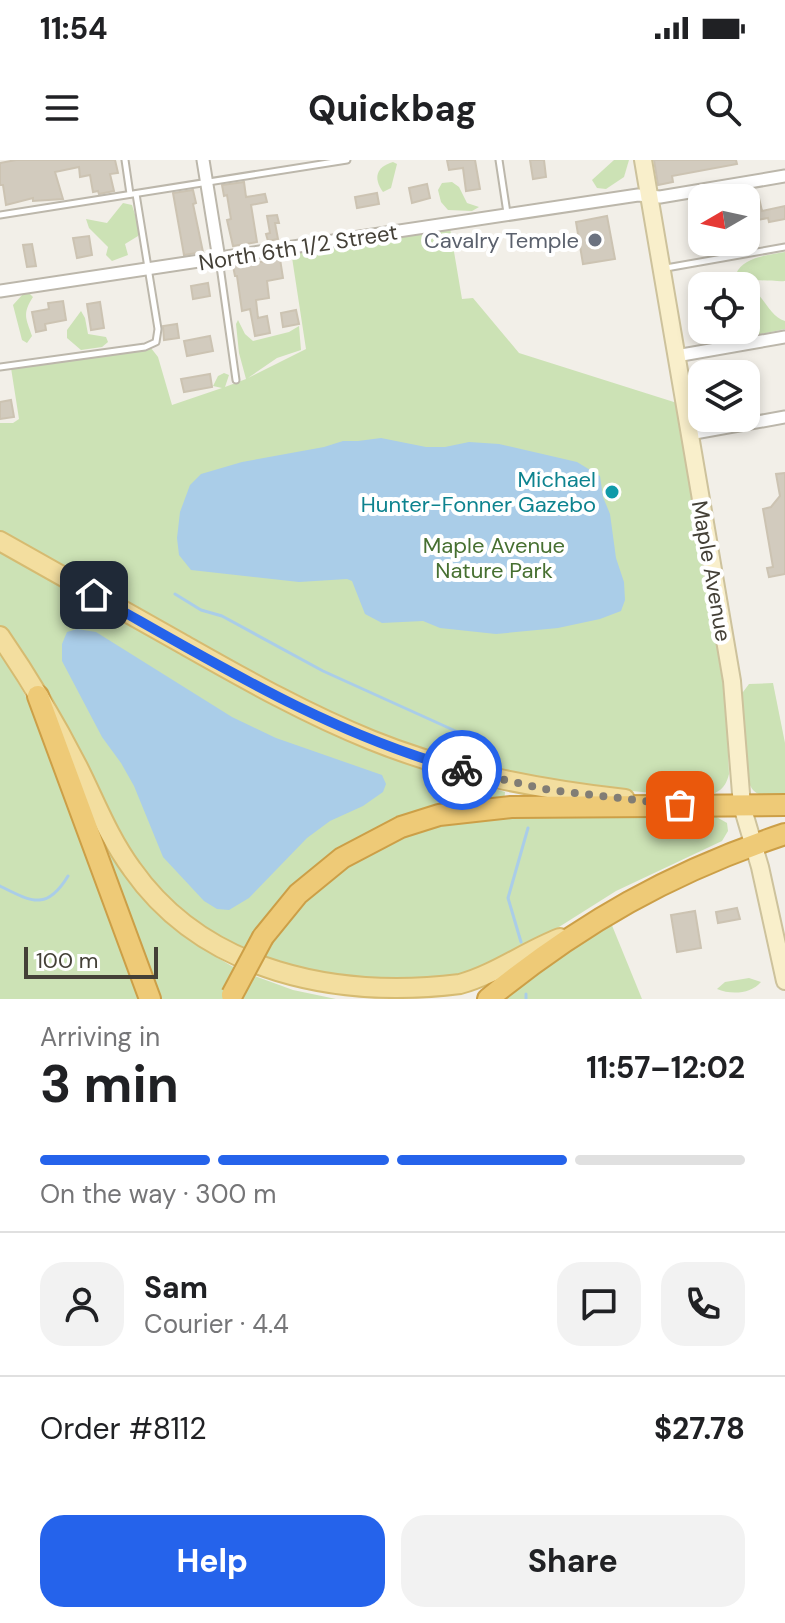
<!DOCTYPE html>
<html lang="en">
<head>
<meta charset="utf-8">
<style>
  :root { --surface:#fff; --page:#f2f2f2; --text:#202124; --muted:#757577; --line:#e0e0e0; --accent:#2563eb }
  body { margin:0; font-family:"DM Sans",sans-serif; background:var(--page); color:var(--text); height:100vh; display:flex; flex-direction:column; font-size:30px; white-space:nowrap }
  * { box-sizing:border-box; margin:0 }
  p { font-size:26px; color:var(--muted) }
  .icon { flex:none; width:44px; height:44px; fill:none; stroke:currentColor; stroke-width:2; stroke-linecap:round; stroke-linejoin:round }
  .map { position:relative; height:839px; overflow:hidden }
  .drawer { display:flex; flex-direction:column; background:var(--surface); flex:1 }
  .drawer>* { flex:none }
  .needle { width:52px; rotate:261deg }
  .controls { position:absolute; left:688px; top:24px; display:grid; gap:16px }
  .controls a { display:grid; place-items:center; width:72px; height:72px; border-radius:16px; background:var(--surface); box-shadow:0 4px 12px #0003; font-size:40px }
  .scale { position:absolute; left:24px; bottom:20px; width:134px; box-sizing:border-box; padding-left:8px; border:4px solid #444037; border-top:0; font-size:22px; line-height:28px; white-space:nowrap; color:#444037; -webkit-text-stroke:6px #fff; paint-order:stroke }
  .pin { position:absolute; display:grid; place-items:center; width:68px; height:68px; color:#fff; margin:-34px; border-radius:16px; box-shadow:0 4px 12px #0006 }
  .courier { position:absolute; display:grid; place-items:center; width:80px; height:80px; margin:-40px; border:6px solid #2563eb; border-radius:50%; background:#fff; color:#222; box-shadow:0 2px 10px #0007 }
  .overview em { font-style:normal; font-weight:700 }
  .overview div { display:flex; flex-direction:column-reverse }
  .overview { display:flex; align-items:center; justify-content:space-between; height:136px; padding:0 40px }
  h1 { font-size:52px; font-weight:700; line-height:60px }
  .bar { display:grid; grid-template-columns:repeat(4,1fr); gap:12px 8px; align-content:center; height:96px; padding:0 40px }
  .bar i { height:10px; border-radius:6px; background:var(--line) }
  .bar .on { background:var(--accent) }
  .bar p { grid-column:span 4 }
  .line { display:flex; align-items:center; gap:20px; padding:0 40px; border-top:2px solid var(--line) }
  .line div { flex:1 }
  .round { display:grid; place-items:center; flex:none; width:84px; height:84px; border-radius:24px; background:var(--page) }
  .primary-button { display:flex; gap:16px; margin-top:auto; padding:16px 40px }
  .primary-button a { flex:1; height:92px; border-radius:24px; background:var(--accent); color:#fff; font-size:32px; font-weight:700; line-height:92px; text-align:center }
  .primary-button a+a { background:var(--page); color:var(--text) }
  .status { display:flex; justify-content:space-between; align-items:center; height:56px; padding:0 40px; background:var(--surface); direction:ltr }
  .status svg { height:22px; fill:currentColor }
  header { display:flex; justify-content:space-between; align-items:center; height:104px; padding:0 40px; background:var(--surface); font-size:36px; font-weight:700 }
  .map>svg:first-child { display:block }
</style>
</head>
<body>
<div class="status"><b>11:54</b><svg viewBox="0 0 49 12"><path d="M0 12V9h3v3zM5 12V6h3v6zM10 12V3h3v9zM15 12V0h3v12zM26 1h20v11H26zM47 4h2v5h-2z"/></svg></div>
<header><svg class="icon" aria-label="menu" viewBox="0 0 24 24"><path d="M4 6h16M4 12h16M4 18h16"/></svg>Quickbag<svg class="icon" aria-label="search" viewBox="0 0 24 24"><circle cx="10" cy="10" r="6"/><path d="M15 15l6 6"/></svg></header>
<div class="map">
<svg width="785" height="839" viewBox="0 0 785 839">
  <rect width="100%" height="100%" fill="#f2efe8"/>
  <g fill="#cce2b5">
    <polygon points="614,0 629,0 624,17 606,29 597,28 592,20"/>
    <path d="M 393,2 L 397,4 L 391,28 L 383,32 C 373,18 376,7 393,2 Z"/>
    <polygon points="452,22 459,27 467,43 479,47 472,51 448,50 441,42 438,30 442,23"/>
    <polygon points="123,43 132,45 138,64 138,76 125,84 128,95 112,101 106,95 108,87 89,68 86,59 107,63"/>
    <path d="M 450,68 L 462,139 L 473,138 L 519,193 L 677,243 L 726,543 L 729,614 C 727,622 724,629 715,633 C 701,639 670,635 655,633 C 567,626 477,609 394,578 C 352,563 312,544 272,524 L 0,372 L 0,263 L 13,263 L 19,259 L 11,208 L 151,188 L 158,197 L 172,245 L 222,228 L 213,226 L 218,216 L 224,213 L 229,215 L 225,227 L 246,219 L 239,193 L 236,164 L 238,160 L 245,174 L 253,181 L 289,172 L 299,166 L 301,190 L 277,198 L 248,218 L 306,189 L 291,91 Z"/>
    <path d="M 785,92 L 785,121 C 779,122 743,119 738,118 L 736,114 C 743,97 769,95 785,92 Z"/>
    <path d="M 746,127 C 765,133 767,155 785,161 L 785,169 C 766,173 729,181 712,177 L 731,170 L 746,170 Z"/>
    <path d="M 23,134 L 30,134 L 33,137 C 22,154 26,158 32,176 L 27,183 L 22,180 L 13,145 Z"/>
    <polygon points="81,151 85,158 88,174 106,177 108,182 102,187 81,190 67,178 67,170"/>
    <polygon points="0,389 453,616 505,632 504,642 368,676 242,799 149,725 15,488 0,467"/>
    <polygon points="0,491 38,558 147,839 0,839"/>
    <path d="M 773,523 L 785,583 L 785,636 C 775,636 762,638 754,631 C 740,618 741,556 740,536 L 749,524 Z"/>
    <polygon points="699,654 713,655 727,663 728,671 722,681 616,731 513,796 484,810 412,828 254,805 298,743 352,698 431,664 536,655 677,656"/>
    <path d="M 111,695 C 145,742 185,780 237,809 L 224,839 L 154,839 L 102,698 Z"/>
    <polygon points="611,763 642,839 501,839 567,790"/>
    <polygon points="249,814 293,830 336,839 238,839"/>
    <path d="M 749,818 L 761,822 C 751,834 731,835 717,829 L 725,822 Z"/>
  </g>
  <g fill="#aacde8">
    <polygon points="381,278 426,287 445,287 469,282 499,284 577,302 600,316 603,337 610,354 616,398 624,422 625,440 621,451 600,459 558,468 496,474 440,468 423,461 382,463 365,454 352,421 347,419 299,422 191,410 179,395 177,378 180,352 190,325 201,314 242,302 324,287 343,281 358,281"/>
    <polygon points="77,469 96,472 232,557 276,578 382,615 386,624 383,632 363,646 330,661 307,678 249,738 229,750 217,749 204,741 163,697 134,626 121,603 102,577 62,501 62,484 67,472"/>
  </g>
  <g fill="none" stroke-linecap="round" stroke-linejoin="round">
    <g stroke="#aacde8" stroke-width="3">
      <polyline points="175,434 201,450 222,456 323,511 482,583"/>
      <path d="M 0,726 C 32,742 47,751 68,716"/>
      <polyline points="521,782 508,738 528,668"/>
      <polyline points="526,839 526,834"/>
    </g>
  </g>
  <g fill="#d2cbbe" stroke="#ccc3b2" stroke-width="2">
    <polygon points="16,0 115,0 118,13 110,14 114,31 99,34 98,31 93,32 90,15 80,17 79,7 55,12 63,39 33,41 33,38 6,45 3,25 0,25 0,3"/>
    <polygon points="447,0 475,0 480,29 466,31 463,8 449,10"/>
    <polygon points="530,0 544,0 546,17 533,19"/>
    <polygon points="654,0 736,0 737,4 672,16 673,22 658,25"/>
    <polygon points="244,22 246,37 265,34 267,42 251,45 257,82 233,86 227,60 231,59 227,35 224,36 222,25"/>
    <polygon points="427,24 430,38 412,43 409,28"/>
    <polygon points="193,30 196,43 193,44 203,92 184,95 173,33"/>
    <polygon points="377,33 379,44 357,48 355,37"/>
    <polygon points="759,38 762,51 785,46 785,59 769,62 768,58 747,62 746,41"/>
    <polygon points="277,55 279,63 275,63 278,79 268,81 266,74 270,73 267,56"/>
    <polygon points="607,56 615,99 583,104 576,62"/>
    <polygon points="89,76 92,95 77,98 73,78"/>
    <polygon points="32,84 36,106 27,107 23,85"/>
    <polygon points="280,99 283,118 267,121 269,138 256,140 258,158 267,156 270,173 255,176 250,149 242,151 237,116 235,116 233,106"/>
    <polygon points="208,123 210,136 193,139 191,126"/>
    <polygon points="63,141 66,160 45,164 46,170 36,172 32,152 49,149 48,143"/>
    <polygon points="100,142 104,168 91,170 87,144"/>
    <polygon points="296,150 299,164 283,167 281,153"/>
    <polygon points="177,164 179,178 164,180 163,166"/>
    <polygon points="210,176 213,191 187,196 184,181"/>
    <polygon points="748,202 750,214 723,214 721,207"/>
    <polygon points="210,214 212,227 184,232 181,219"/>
    <polygon points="11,240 14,257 0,259 0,242"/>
    <polygon points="785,313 785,414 769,417 767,408 773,407 763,349 771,347 780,336 776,314"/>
    <polygon points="737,748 740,759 718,763 716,752"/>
    <polygon points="695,751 701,788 677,792 671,755"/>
  </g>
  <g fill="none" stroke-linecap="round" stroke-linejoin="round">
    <defs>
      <g id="lane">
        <polyline points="125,0 130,34"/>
        <polyline points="499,0 507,53"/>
        <polyline points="0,55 347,0"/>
        <polyline points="219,99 236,220"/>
        <polyline points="666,108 785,87"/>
        <polyline points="0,207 145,187 156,182 158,169 136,34"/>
      </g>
      <g id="street">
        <polyline points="203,0 219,99"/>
        <polyline points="0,131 638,35 660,37 785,16"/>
        <polyline points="676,196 785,177"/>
        <polyline points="689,274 785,257"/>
      </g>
      <polyline id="secondary" points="643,0 732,521 742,646 760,707 785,821"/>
      <g id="primary">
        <path d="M 0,381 C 60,415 120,449 181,483 C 243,518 304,553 371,580 C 452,613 539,629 625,639"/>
        <path d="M 0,476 C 29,518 55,562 78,607 C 95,641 109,678 132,709 C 205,813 338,839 460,824 C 496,814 526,791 560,778"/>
      </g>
      <g id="highway">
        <polyline points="38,536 150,839"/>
        <polyline points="263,777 298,734 342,698 401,667 439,655 511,647 785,645"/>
        <path d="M 488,839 C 581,763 671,712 785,674"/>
      </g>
    </defs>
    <use href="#lane" stroke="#bcb7ab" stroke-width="9"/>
    <use href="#street" stroke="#bcb7ab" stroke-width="15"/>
    <use href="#secondary" stroke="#cdc29c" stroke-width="20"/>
    <use href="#primary" stroke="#d6bb71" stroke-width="22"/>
    <use href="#highway" stroke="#cc9f47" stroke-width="24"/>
    <use href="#lane" stroke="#fff" stroke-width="5"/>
    <use href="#street" stroke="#fff" stroke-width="11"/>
    <use href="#secondary" stroke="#f9efcb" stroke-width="16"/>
    <use href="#primary" stroke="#f3de9f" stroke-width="18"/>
    <use href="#highway" stroke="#eeca77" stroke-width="20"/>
    <defs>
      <polyline id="highway-bridge" points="232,835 263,777"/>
    </defs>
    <use href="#highway-bridge" stroke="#cc9f47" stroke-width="24" stroke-linecap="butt"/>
    <use href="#highway-bridge" stroke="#eeca77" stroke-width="20"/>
  </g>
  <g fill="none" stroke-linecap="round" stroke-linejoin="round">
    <polyline stroke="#817d75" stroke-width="8" stroke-dasharray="0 14.4" points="462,610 549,630 680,645"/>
    <path stroke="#2563eb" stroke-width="10" d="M 94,435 C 213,502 329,574 462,610"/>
  </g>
  <circle fill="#6b7280" stroke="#fff" stroke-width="3" cx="595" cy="80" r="8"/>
  <circle fill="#0f9aa8" stroke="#fff" stroke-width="3" cx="612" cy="332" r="8"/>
  <g text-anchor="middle" stroke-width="8" stroke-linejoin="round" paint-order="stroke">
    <g font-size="22" fill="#5b616d" stroke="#fff" text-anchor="end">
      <text x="579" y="88">Cavalry Temple</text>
    </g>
    <g font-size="22" fill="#444037" stroke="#fff">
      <text transform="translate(298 87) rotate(-9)" y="8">North 6th 1/2 Street</text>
      <text transform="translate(712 411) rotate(80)" y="8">Maple Avenue</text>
    </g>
    <g font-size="22" fill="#0d838f" stroke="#fff" text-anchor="end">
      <text x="596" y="327">Michael<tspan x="596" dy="25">Hunter-Fonner Gazebo</tspan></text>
    </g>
    <g font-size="22" fill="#477031" stroke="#fff">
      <text x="494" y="393">Maple Avenue<tspan x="494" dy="25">Nature Park</tspan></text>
    </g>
  </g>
</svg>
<div class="controls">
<a><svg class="needle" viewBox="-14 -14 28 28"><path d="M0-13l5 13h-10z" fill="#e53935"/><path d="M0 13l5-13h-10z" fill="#757577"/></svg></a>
<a><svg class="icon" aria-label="locate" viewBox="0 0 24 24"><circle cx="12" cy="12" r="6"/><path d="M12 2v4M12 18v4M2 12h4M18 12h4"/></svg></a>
<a><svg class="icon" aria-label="layers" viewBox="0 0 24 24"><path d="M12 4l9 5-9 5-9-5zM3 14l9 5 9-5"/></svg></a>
</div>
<div class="scale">100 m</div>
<div class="pin" style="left:680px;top:645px;background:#ea580c"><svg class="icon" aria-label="bag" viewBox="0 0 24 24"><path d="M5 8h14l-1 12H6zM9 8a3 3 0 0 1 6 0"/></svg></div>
<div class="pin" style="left:94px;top:435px;background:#1f2937"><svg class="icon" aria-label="home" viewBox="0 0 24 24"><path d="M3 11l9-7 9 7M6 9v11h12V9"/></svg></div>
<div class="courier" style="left:462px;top:610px"><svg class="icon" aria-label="bike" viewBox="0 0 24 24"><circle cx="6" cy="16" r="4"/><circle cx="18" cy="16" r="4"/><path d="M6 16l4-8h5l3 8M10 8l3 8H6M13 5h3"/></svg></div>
</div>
<section class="drawer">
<div class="overview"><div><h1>3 min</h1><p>Arriving in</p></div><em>11:57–12:02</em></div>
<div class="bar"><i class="on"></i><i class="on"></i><i class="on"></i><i></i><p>On the way · 300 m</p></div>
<div class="line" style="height:144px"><a class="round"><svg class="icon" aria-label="person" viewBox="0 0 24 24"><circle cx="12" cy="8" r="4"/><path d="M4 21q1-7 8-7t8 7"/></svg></a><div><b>Sam</b><p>Courier · 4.4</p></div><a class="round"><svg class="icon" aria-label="chat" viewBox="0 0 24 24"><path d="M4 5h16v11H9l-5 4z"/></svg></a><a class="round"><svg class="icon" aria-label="phone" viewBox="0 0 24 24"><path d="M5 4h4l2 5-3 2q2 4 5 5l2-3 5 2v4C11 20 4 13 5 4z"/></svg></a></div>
<div class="line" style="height:104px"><div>Order #8112</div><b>$27.78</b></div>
<div class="primary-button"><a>Help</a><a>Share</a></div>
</section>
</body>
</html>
